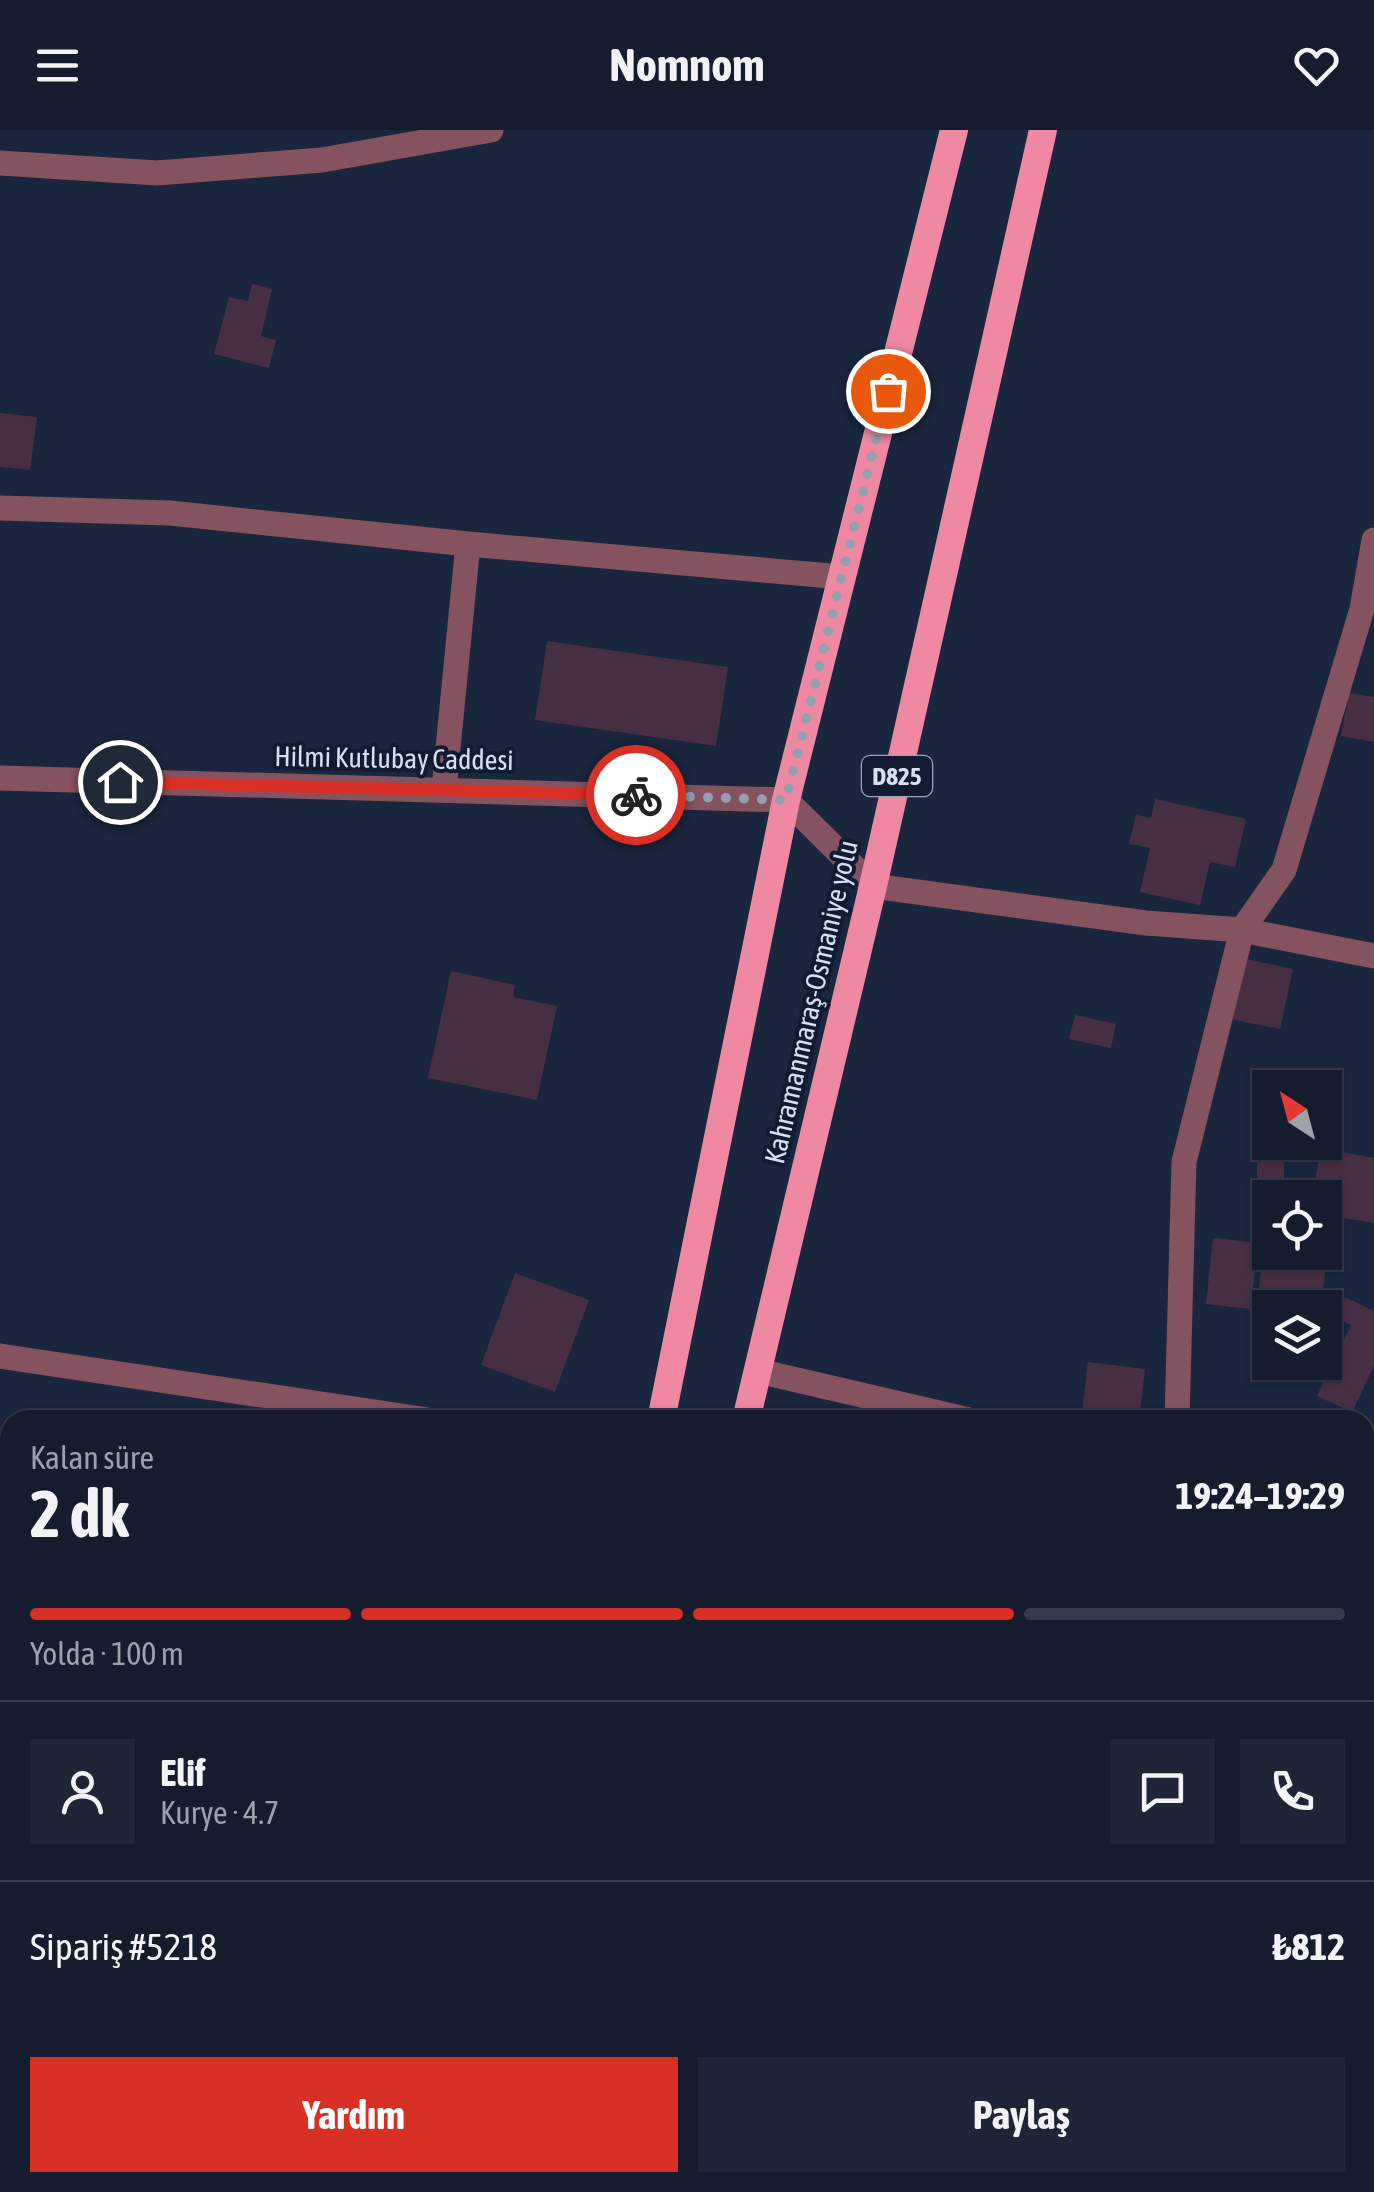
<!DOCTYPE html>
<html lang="tr">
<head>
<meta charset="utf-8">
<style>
  :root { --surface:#141c2e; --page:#1d2536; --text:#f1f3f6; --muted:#9da1aa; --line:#333a4a; --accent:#d93025 }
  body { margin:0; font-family:"Asap Condensed",sans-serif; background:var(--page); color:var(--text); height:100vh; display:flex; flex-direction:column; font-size:38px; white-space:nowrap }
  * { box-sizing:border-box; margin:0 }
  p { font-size:32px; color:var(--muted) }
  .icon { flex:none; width:55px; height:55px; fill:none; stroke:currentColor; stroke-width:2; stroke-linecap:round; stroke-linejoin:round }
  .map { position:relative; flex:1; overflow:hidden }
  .details { position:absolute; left:0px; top:1280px; width:1375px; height:782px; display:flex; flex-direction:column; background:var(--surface); border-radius:30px 30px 0 0; box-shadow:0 2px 8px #0004,0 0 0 2px var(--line) }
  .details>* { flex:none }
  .needle { width:65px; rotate:324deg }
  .controls { position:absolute; left:1252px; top:940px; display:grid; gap:20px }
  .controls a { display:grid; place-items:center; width:90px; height:90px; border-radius:0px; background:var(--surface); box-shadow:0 2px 8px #0004,0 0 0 2px var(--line); font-size:50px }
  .pin { position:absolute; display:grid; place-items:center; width:85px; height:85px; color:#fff; margin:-42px; border:5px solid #fff; border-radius:50%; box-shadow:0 2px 10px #0007 }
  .courier { position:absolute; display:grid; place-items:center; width:100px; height:100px; margin:-50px; border:8px solid #d93025; border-radius:50%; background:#fff; color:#222; box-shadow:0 2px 12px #0007 }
  .overview em { font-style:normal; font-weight:700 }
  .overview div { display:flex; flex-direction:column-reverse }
  .overview { display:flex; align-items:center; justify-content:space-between; height:170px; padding:0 30px }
  h1 { font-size:65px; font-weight:700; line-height:75px }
  .bar { display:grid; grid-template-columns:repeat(4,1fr); gap:15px 10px; align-content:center; height:120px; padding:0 30px }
  .bar i { height:12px; border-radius:8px; background:var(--line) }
  .bar .on { background:var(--accent) }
  .bar p { grid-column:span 4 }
  .line { display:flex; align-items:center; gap:25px; padding:0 30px; border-top:2px solid var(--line) }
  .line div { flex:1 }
  .round { display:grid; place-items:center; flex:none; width:105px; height:105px; border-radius:0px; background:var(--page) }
  .cta { display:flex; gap:20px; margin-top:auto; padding:20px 30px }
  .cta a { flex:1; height:115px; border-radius:0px; background:var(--accent); color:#fff; font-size:40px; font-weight:700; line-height:115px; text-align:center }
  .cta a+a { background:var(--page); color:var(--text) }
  header { display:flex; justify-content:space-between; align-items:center; height:130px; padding:0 30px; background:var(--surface); font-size:45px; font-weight:700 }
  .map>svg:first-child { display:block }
</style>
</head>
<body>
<header><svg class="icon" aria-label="menu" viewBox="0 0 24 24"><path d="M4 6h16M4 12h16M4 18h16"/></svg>Nomnom<svg class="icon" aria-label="heart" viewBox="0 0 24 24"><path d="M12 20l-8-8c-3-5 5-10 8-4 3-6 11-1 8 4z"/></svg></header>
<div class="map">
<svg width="1374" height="2062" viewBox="0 0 1374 2062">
  <rect width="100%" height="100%" fill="#1a263e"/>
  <g fill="#472f43">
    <polygon points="252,154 272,159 261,206 276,210 269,238 214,224 229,167 248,171"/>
    <polygon points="0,283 37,287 30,340 0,337"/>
    <polygon points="547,511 728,537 716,616 535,590"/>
    <polygon points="1349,563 1374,567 1374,612 1341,606"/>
    <polygon points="1155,669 1246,689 1235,737 1210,732 1200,775 1140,762 1150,718 1129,714 1136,685 1151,688"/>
    <polygon points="1243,828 1293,839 1280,899 1230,889"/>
    <polygon points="451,841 515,855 513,867 557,876 537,970 428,948"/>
    <polygon points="1075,885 1116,894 1111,918 1069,909"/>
    <polygon points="1310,951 1344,957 1336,996 1325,994 1325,958 1309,958"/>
    <polygon points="1321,1018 1374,1028 1374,1093 1325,1085 1325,1068 1312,1068"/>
    <polygon points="1257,1027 1284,1028 1284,1063 1257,1063"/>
    <polygon points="1213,1108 1259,1113 1250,1179 1206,1174"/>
    <polygon points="1262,1128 1326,1135 1321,1178 1270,1178 1270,1188 1256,1186"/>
    <polygon points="515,1143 589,1170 555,1262 481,1235"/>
    <polygon points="1345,1167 1374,1181 1374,1236 1352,1282 1317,1266 1351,1195 1335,1188"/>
    <polygon points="1088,1232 1145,1239 1139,1290 1081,1290"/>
    <polygon points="1365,1328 1374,1330 1374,1375 1365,1373"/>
    <polygon points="1367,1483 1374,1485 1374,1524 1365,1521"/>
    <polygon points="1365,1952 1374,1956 1374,2012 1365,2008"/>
    <polygon points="791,2052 787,2062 716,2062 691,2053"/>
    <polygon points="819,2052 902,2052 918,2058 917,2062 816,2062"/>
    <polygon points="1116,2052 1198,2052 1200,2054 1195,2062 1110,2062"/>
  </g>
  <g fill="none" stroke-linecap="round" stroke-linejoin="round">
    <g stroke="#85525f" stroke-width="25">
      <polyline points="0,33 157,43 322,30 491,0"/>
      <polyline points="0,378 170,383 468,414 842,447"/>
      <polyline points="444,659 468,414"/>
      <polyline points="786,670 873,756 1146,793 1242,800 1374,826"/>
      <polyline points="0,1226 428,1290"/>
      <polyline points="758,1241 969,1290"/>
      <polyline points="1177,1290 1184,1032 1242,800 1284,740 1362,479 1374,410"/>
      <polyline points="1365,1389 1374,1391"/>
      <polyline points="1365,1757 1374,1760"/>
      <polyline points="1365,1808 1374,1792"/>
      <polyline points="0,1868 10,1871"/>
      <polyline points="94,2052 95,2062"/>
      <polyline points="954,2052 968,2062"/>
      <polyline points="1214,2062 1220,2052"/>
    </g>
    <polyline stroke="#85525f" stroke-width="25" points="0,648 786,670"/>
    <g stroke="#ee88a3" stroke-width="28">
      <polyline points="661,1290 786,670 954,0"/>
      <polyline points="746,1290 873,756 1043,0"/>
      <polyline points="488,2062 490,2052"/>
      <polyline points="558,2062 560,2052"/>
    </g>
  </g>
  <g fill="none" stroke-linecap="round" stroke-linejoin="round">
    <polyline stroke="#969fb2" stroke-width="10" stroke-dasharray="0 18" points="636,665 786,670 888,261"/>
    <polyline stroke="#d93025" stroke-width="12" points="120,652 636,665"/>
  </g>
  <g text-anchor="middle" stroke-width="8" stroke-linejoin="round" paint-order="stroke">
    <rect fill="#111c33" stroke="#9ca5b7" stroke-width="2.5" x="862" y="626" width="70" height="40" rx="8"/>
    <g font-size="25" font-weight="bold" fill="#d8e0f0">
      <text x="897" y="655">D825</text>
    </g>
    <g font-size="28" fill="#d8e0f0" stroke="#111c33">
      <text transform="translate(394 628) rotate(1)" y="10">Hilmi Kutlubay Caddesi</text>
      <text transform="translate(811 872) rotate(-77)" y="10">Kahramanmaraş-Osmaniye yolu</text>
    </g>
  </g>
</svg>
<div class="controls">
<a><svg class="needle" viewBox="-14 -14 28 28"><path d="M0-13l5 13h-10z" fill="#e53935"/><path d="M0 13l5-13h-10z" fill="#9da1aa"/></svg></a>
<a><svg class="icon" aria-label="locate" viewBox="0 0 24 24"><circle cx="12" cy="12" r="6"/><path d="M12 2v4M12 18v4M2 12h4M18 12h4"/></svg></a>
<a><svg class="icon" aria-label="layers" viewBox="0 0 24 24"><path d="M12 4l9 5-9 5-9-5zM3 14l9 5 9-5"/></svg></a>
</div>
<div class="pin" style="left:888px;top:261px;background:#ea580c"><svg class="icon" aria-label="bag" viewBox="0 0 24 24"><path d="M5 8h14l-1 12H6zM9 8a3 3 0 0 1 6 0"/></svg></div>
<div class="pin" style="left:120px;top:652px;background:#1f2937"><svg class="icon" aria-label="home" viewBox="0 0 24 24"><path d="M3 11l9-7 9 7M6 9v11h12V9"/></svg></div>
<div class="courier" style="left:636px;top:665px"><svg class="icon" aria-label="bike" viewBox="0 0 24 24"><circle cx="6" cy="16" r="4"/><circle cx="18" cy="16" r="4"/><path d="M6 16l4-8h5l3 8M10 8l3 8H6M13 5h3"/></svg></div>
<section class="details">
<div class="overview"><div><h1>2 dk</h1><p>Kalan süre</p></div><em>19:24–19:29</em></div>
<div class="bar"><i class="on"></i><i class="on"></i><i class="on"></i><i></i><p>Yolda · 100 m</p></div>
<div class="line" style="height:180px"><a class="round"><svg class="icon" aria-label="person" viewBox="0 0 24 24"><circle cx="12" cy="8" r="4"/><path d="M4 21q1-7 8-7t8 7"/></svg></a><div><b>Elif</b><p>Kurye · 4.7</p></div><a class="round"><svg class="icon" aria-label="chat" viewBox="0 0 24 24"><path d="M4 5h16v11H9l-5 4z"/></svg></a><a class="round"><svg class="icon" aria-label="phone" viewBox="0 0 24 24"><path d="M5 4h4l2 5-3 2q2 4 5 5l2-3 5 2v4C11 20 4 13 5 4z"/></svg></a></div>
<div class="line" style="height:130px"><div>Sipariş #5218</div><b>₺812</b></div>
<div class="cta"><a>Yardım</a><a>Paylaş</a></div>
</section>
</div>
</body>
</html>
